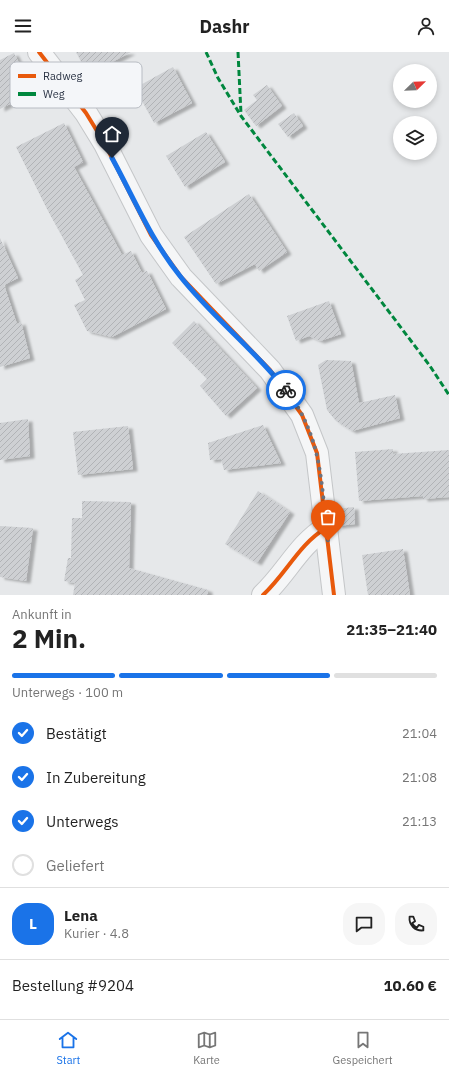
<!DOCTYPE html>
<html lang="de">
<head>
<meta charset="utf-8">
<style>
  :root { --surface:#fff; --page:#f6f6f6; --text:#222; --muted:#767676; --line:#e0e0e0; --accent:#1a73e8 }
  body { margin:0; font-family:"IBM Plex Sans",sans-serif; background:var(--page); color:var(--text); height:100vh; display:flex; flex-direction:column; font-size:15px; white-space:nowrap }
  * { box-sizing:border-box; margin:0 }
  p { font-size:13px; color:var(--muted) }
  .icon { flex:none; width:22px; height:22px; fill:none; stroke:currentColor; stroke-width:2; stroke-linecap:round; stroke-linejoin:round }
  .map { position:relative; height:543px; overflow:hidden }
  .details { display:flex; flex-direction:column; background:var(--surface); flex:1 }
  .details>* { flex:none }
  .needle { width:26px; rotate:67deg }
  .fabs { position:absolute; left:393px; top:12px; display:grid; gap:8px }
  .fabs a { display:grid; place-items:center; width:44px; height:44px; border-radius:50%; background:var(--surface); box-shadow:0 2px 6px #0003; font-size:20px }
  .pin { position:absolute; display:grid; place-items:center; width:34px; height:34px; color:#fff; margin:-41px -17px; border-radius:50% 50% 50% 0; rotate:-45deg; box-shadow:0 0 4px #0007 }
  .pin .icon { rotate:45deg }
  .courier { position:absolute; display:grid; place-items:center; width:40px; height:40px; margin:-20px; border:3px solid #1a73e8; border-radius:50%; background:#fff; color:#222; box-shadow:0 1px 5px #0007 }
  .summary em { font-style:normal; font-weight:800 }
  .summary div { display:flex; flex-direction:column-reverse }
  .summary { display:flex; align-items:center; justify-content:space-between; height:68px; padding:0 12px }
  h1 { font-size:26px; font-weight:800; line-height:30px }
  .bar { display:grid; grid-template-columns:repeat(4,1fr); gap:6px 4px; align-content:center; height:48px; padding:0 12px }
  .bar i { height:5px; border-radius:3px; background:var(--line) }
  .bar .current { background:var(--accent) }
  .bar p { grid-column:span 4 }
  .line { display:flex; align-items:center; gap:10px; padding:0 12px; border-top:1px solid var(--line) }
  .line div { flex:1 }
  .round { display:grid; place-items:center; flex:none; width:42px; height:42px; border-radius:16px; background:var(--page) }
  ol { padding:0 12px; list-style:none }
  li { display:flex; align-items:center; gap:12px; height:44px }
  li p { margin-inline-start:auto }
  li .icon { padding:4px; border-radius:50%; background:var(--accent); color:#fff; stroke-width:4 }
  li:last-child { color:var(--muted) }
  li i { width:22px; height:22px; border:2px solid var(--line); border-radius:50% }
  header { display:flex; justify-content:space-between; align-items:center; height:52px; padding:0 12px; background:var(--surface); font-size:18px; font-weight:800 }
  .dock { display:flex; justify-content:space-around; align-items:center; height:56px; border-top:1px solid var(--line); background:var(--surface); font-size:11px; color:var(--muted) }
  .dock a { display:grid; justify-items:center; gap:2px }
  .dock .current { color:var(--accent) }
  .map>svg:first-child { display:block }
</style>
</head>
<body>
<header><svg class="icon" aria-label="menu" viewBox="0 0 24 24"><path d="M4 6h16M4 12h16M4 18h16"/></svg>Dashr<svg class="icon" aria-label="person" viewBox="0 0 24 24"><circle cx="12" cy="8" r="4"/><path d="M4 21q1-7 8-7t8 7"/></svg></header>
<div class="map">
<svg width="449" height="543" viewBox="0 0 449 543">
  <defs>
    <pattern id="building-hatch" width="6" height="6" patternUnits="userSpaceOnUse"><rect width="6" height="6" fill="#ced0d3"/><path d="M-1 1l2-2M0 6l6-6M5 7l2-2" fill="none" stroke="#b1b3b6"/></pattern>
    <filter id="shadow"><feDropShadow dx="4.5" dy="2.5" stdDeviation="1" flood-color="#0004"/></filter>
  </defs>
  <rect width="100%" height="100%" fill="#e6e8ea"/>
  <g fill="url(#building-hatch)" filter="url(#shadow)">
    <polygon points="76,0 131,0 88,23"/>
    <polygon points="14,1 34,40 0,57 0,8"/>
    <polygon points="173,15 192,51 154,71 135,36"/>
    <polygon points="267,33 282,54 256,74 244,58 257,48 253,43"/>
    <polygon points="294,61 303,74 288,85 278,72"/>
    <polygon points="64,71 83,110 74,115 122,203 131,199 142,221 147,219 166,257 112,285 87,279 74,253 85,248 75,228 83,223 47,157 16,95"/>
    <polygon points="206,80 225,110 185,135 166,104"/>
    <polygon points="249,142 287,200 259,219 255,212 216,232 184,185"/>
    <polygon points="0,186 18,226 4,233 17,272 21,270 30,306 0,315"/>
    <polygon points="329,249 341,282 320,289 309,284 296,289 287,264"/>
    <polygon points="194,269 257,336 226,364 200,334 207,327 172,291"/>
    <polygon points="326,308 351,309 359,351 395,343 400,366 352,379 336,369 327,358 318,313"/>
    <polygon points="28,367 30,404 0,408 0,371"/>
    <polygon points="263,373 281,411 224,418 221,407 210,408 208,391"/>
    <polygon points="128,374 133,417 78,423 73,380"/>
    <polygon points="393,397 393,402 449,398 449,445 423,447 423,444 359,449 355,400"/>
    <polygon points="258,439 290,460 257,511 225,492"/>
    <polygon points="82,449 131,450 129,516 208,538 208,543 73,543 75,531 64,529 68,506 71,506 72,466 82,466"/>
    <polygon points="354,455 355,472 338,474 336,457"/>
    <polygon points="0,474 33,476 26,529 0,525"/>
    <polygon points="403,497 410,543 368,543 362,503"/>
  </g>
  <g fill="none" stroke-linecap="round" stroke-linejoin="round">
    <defs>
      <g id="street">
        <polyline points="39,0 86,61 105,92 151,183 181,225 270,318 302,363 317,401 334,543"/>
        <path d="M 263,543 C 286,522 299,492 326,476"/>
      </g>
    </defs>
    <use href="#street" stroke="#c4c6c8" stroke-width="24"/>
    <use href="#street" stroke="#f5f6f7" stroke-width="22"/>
    <g stroke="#00873e" stroke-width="3" stroke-dasharray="6 3" stroke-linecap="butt">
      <polyline points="206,0 218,26 241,64 430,314 449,343"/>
      <polyline points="238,0 241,62"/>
    </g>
    <defs>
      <g id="cycleway">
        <polyline points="39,0 86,61 105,92 151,183 181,225 270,318 302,363 317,401 334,543"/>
        <path d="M 263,543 C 286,522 299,492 326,476"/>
      </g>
    </defs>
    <use href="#cycleway" stroke="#f4f6f9" stroke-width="6"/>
    <use href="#cycleway" stroke="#e8590c" stroke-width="4"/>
  </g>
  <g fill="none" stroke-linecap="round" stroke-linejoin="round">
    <path stroke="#6c737f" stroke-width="4" stroke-dasharray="0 7.2" d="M 286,338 C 323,385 321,433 328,489"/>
    <path stroke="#1a73e8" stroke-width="5" d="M 112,106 C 134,146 151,188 180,224 C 212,265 254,297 286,338"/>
  </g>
  <rect x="10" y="10" width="132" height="46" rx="6" fill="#f4f6f9" stroke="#b8bcc3" stroke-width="1"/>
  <rect x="18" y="22" width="18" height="4" fill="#e8590c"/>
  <rect x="18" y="40" width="18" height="4" fill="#00873e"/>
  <g font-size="11" fill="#2b3445">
    <text x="43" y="28">Radweg</text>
    <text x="43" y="46">Weg</text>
  </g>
</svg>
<div class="fabs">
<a><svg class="needle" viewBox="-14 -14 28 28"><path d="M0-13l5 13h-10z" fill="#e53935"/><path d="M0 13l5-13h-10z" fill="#767676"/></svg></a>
<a><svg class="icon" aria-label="layers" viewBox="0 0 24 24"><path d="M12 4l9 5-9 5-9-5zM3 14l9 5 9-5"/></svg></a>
</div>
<div class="pin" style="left:328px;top:489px;background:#ea580c"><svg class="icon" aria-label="bag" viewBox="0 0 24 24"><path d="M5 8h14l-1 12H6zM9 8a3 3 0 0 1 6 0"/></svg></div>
<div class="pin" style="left:112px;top:106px;background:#1f2937"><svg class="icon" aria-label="home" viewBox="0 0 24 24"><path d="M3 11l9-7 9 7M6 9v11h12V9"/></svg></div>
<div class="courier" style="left:286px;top:338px"><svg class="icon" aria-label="bike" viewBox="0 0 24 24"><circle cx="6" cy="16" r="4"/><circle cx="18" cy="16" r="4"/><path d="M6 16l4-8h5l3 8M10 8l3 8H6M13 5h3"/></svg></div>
</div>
<section class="details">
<div class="summary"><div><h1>2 Min.</h1><p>Ankunft in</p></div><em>21:35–21:40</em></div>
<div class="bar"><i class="current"></i><i class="current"></i><i class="current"></i><i></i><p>Unterwegs · 100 m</p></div>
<ol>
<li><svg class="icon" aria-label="check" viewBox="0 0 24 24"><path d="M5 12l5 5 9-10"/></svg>Bestätigt<p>21:04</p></li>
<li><svg class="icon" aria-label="check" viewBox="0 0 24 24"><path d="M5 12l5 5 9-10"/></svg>In Zubereitung<p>21:08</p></li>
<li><svg class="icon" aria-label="check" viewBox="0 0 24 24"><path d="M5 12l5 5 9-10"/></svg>Unterwegs<p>21:13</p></li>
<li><i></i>Geliefert</li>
</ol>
<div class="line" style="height:72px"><b class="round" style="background:var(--accent);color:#fff">L</b><div><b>Lena</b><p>Kurier · 4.8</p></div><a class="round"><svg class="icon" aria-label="chat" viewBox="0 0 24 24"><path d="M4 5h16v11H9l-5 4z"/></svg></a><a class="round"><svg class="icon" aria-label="phone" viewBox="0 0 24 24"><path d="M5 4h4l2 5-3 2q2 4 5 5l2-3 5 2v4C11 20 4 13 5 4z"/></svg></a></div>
<div class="line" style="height:52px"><div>Bestellung #9204</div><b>10.60 €</b></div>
</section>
<nav class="dock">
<a class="current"><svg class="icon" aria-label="home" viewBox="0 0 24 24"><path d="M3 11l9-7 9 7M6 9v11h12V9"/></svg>Start</a>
<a><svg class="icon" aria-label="map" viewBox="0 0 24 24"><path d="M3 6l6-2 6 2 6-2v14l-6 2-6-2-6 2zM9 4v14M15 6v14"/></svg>Karte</a>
<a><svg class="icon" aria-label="saved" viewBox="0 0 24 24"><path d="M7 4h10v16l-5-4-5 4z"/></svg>Gespeichert</a>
</nav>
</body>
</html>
